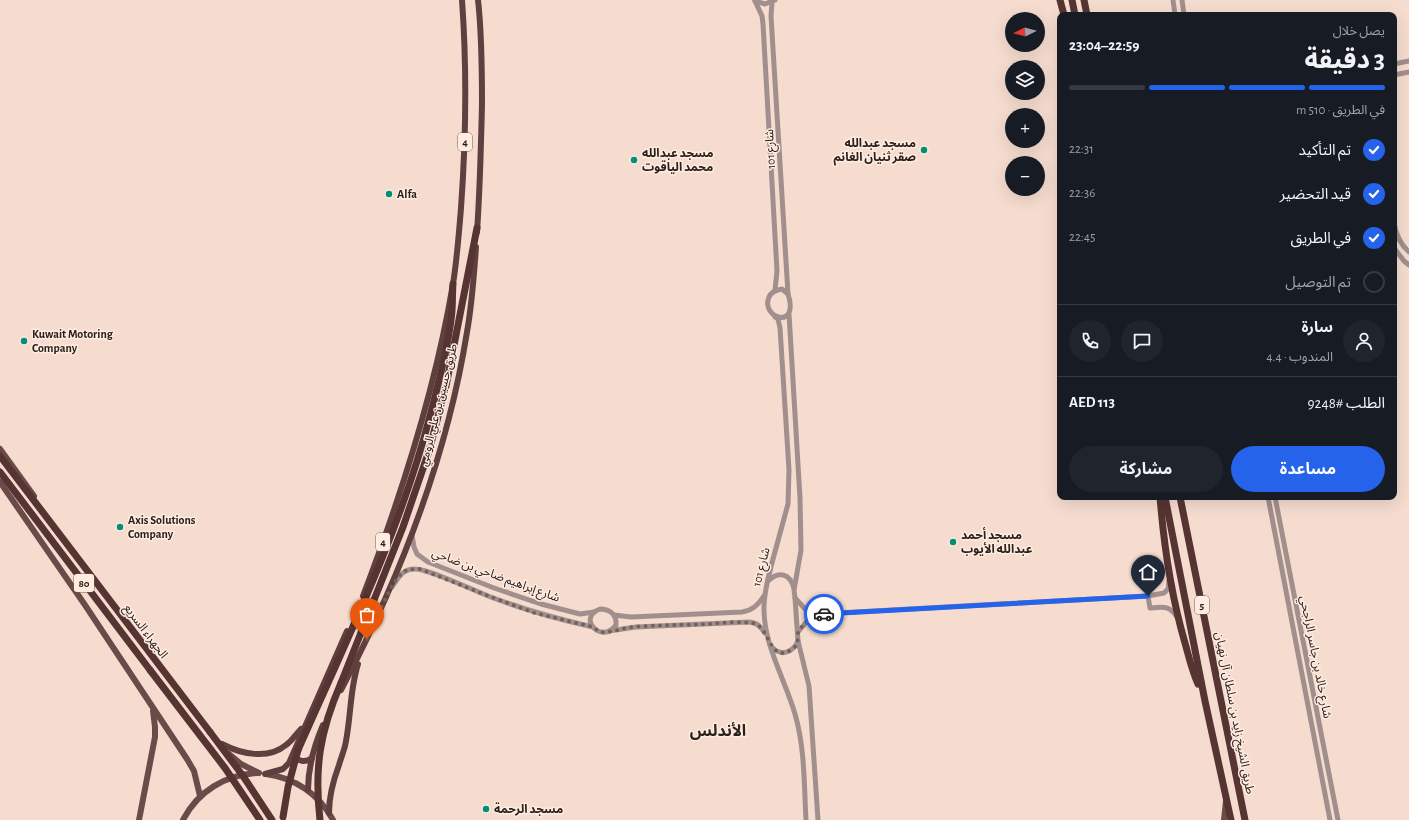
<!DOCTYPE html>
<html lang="ar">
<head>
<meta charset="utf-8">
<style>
  :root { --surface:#171b24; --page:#20242c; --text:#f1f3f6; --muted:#9ea1a6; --line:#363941; --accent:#2563eb }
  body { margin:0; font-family:"Alegreya Sans","Noto Sans Arabic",sans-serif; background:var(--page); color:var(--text); direction:rtl; height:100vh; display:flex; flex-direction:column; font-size:15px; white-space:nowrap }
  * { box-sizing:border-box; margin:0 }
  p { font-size:13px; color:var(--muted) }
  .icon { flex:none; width:22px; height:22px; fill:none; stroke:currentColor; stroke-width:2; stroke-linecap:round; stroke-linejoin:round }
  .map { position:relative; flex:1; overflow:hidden; direction:ltr }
  .details { position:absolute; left:1057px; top:12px; width:340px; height:488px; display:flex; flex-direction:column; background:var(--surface); border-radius:8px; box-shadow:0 4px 16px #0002; direction:rtl }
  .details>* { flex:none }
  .needle { width:26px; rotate:264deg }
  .fabs { position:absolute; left:1005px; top:12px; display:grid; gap:8px }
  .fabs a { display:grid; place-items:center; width:40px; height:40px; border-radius:50%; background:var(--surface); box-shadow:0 4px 16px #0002; font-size:20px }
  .pin { position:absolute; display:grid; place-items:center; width:34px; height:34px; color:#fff; margin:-41px -17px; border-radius:50% 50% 50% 0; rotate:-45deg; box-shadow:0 0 4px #0007 }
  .pin .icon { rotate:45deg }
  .courier { position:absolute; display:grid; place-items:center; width:40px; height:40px; margin:-20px; border:3px solid #2563eb; border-radius:50%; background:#fff; color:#222; box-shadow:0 1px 5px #0007 }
  .overview em { font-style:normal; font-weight:700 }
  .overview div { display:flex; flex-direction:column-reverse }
  .overview { display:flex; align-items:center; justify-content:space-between; height:68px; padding:0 12px }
  h1 { font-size:26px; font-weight:700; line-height:30px }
  .bar { display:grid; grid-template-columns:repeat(4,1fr); gap:6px 4px; align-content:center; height:48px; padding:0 12px }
  .bar i { height:5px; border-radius:3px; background:var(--line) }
  .bar .on { background:var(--accent) }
  .bar p { grid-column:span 4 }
  .line { display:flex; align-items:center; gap:10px; padding:0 12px; border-top:1px solid var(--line) }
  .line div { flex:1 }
  .round { display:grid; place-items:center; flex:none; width:42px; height:42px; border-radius:21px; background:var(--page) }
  ol { padding:0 12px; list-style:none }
  li { display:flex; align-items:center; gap:12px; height:44px }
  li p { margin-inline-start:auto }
  li .icon { padding:4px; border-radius:50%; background:var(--accent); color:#fff; stroke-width:4 }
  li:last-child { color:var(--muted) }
  li i { width:22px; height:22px; border:2px solid var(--line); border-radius:50% }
  .primary-button { display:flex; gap:8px; margin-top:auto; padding:8px 12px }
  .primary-button a { flex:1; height:46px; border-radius:24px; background:var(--accent); color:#fff; font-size:16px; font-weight:700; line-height:46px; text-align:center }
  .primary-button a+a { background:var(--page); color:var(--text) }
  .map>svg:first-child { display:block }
</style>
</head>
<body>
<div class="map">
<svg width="1409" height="820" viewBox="0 0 1409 820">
  <rect width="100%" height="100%" fill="#f5dccf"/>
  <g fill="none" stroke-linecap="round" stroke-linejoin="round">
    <g stroke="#a18f8d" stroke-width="5">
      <polyline points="1173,0 1175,15"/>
      <polyline points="1182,0 1184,15"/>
      <polyline points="755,1 762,16 763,24 777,271 775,290"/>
      <polyline points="755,1 765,4 775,0"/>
      <polyline points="772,2 771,16 788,294"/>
      <polyline points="1394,64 1409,61"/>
      <polyline points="1394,75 1409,72"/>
      <path d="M 1394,223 C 1396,235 1400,244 1409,252"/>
      <polyline points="1394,248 1404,261 1409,265"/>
      <path d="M 782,289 L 788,294 C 800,331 760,318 769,297 C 771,292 776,290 782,289 Z"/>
      <polyline points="789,314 800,498 801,550 794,590 795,598 798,641 809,686 818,820"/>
      <path d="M 775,317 L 778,319 L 780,328 L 789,470 L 788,504 C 783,522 778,541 773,559 C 769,575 764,591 764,607 C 763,644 785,679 795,714 C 805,748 804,785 806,820"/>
      <polyline points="1268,497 1330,820"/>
      <polyline points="1275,497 1338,820"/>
      <polyline points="412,535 414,547 417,554 428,562 494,588 541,604 580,614 594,612"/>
      <path d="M 768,581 C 779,570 790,574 794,588"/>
      <path d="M 392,587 C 398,579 402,569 414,569 C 427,568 473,590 488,596 C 522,609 557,619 593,627"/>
      <path d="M 1148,596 L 1150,608 C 1163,607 1169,605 1177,617"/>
      <polyline points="795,598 807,611 819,614 1148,596 1164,593 1168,589 1169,580"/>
      <path d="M 600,609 C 610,609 617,615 616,625 C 602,645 576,618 600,609 Z"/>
      <path d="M 614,615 L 631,617 L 742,612 C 753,610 758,605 764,596"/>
      <path d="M 609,631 L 636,627 L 749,622 C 758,623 760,626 765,633"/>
      <polyline points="798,632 808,620 819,614"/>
      <path d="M 771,646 C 781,658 793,652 798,641"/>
    </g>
    <g stroke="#6a4b49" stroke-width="6">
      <polyline points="0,449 34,496"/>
      <polyline points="0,482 85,605 187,759 194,771 200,796"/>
      <polyline points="229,754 241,764 259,773"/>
      <path d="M 266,774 C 295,778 319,794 333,820"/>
      <polyline points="139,820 155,737 155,727 153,711"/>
      <path d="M 183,820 C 198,791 225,775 257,773"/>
      <polyline points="1224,820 1226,801"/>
    </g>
    <g stroke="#60403e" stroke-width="6">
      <path d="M 477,232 C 480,189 481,147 482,104 C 482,69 482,35 478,0"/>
      <path d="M 363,596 C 402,494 435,391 453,284 C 457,259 459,233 461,208 C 466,139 467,69 462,0"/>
      <path d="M 341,690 C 400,578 447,457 467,332 C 472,304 474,276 476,247"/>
      <path d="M 222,744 C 241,754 268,760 286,745 C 292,741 296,734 301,729"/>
      <path d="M 294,754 C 298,762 305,763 312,758"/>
      <polyline points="265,774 283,769 289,763 347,631"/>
      <path d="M 308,790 C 308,768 314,746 323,725"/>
      <path d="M 329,813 C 329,796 333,781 339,765 C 341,757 345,749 346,741 C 351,715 350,689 358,664"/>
    </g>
    <g stroke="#553432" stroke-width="7">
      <polyline points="1060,0 1064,15"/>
      <polyline points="1072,0 1075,15"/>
      <polyline points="1084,0 1087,15"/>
      <polyline points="0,456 210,732"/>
      <polyline points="0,472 150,670"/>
      <path d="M 1160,497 C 1164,547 1171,595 1185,643 C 1189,657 1192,671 1198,684"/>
      <polyline points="1165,497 1205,701 1231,820"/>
      <polyline points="1180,497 1245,820"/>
      <polyline points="341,683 403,527 429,451 446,386 477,228"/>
      <path d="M 298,750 C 347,639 401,530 431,412 C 439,382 447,351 451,320 C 453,308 452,296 453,284"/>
    </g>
    <g stroke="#553432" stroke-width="7">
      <polyline points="150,670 225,768 260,820"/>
      <polyline points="210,732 243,776 272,820"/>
      <polyline points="283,817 288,787 298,750"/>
      <path d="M 320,820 C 314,768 320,731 341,683"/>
    </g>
  </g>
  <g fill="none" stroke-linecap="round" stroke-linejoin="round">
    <path stroke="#71625b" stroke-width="4" stroke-dasharray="0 7.2" d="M 367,639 C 375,623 390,583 402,573 C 407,569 413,569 420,569 L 486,595 L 535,613 L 593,627 L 600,632 C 611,633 623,628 633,627 C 659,625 684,625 709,624 C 723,623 738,621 752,623 C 770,625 769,664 791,650 C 798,646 798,640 798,632 C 804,623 812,615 824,614"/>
    <polyline stroke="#2563eb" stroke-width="5" points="824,614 1148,596"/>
  </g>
  <g fill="#028e77" stroke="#ffebe0" stroke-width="1.5">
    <circle cx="924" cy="150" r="4"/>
    <circle cx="634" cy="160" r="4"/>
    <circle cx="389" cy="194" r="4"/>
    <circle cx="24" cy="341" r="4"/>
    <circle cx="120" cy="527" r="4"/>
    <circle cx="953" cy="542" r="4"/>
    <circle cx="486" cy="809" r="4"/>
  </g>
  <g text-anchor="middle" stroke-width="3" stroke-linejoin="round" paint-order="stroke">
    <g fill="#ffebe0" stroke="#6a5e57" stroke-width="1">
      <rect x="458" y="133" width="14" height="18" rx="3"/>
      <rect x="376" y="533" width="14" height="18" rx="3"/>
      <rect x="74" y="574" width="20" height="18" rx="3"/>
      <rect x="1195" y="596" width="14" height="18" rx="3"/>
    </g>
    <g font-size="11" font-weight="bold" fill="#2a211c">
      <text x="465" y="146">4</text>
      <text x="383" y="546">4</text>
      <text x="84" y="587">80</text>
      <text x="1202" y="609">5</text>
    </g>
    <g font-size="12" font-weight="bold" fill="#2a211c" stroke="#ffebe0" text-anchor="start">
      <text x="916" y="147" text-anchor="end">مسجد عبدالله<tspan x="916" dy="14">صقر ثنيان الغانم</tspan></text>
      <text x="642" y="157">مسجد عبدالله<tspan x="642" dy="14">محمد الياقوت</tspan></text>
      <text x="397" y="198">Alfa</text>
      <text x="32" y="338">Kuwait Motoring<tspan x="32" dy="14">Company</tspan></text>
      <text x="128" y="524">Axis Solutions<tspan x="128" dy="14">Company</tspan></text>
      <text x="961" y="539">مسجد أحمد<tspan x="961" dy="14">عبدالله الأيوب</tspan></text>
      <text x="494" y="813">مسجد الرحمة</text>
    </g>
    <g font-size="12" fill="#2a211c" stroke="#ffebe0">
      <text transform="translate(770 149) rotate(-93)" y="4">شارع 101</text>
      <text transform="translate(438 405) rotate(-76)" y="4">طريق حسين بن علي الرومي</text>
      <text transform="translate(761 567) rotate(-76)" y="4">شارع 101</text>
      <text transform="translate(496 575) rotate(20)" y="4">شارع إبراهيم ضاحي بن ضاحي</text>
      <text transform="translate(146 631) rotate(53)" y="4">الجهراء السريع</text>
      <text transform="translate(1316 657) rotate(79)" y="4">شارع خالد بن جاسر الراجحي</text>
      <text transform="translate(1235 713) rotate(79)" y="4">طريق الشيخ زايد بن سلطان آل نهيان</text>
    </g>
    <g font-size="16" font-weight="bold" fill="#2a211c" stroke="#ffebe0">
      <text x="718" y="736">الأندلس</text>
    </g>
  </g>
</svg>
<div class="fabs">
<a><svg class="needle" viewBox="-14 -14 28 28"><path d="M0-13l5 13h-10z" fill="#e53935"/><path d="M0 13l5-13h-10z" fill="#9ea1a6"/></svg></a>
<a><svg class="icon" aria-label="layers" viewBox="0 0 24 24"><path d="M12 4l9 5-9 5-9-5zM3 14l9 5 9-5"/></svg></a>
<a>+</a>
<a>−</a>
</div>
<div class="pin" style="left:367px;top:639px;background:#ea580c"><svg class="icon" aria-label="bag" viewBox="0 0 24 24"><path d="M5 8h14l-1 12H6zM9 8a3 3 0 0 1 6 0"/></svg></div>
<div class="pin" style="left:1148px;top:596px;background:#1f2937"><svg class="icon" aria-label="home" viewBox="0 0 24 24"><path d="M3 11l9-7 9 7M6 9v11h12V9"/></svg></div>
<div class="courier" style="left:824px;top:614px"><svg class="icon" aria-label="car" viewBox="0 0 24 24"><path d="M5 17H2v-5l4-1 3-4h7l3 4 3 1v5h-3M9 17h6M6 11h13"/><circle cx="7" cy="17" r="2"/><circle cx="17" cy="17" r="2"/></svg></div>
<section class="details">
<div class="overview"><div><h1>3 دقيقة</h1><p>يصل خلال</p></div><em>22:59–23:04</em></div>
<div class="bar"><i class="on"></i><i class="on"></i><i class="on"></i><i></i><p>في الطريق · 510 m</p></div>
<ol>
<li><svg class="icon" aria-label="check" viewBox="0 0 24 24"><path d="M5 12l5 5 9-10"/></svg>تم التأكيد<p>22:31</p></li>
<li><svg class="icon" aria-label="check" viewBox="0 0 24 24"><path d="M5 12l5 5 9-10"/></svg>قيد التحضير<p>22:36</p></li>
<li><svg class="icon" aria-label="check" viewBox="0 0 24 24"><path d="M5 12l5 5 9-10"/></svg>في الطريق<p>22:45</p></li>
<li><i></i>تم التوصيل</li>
</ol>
<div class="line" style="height:72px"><a class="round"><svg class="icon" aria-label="person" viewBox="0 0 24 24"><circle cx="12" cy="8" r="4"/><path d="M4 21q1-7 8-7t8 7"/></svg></a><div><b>سارة</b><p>المندوب · 4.4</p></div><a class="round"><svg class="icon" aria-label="chat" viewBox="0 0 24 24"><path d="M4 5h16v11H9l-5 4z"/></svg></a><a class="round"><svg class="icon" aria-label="phone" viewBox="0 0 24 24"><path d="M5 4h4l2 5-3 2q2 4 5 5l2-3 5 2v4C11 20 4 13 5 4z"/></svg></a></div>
<div class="line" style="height:52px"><div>الطلب #9248</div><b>AED 113</b></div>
<div class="primary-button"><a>مساعدة</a><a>مشاركة</a></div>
</section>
</div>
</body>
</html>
